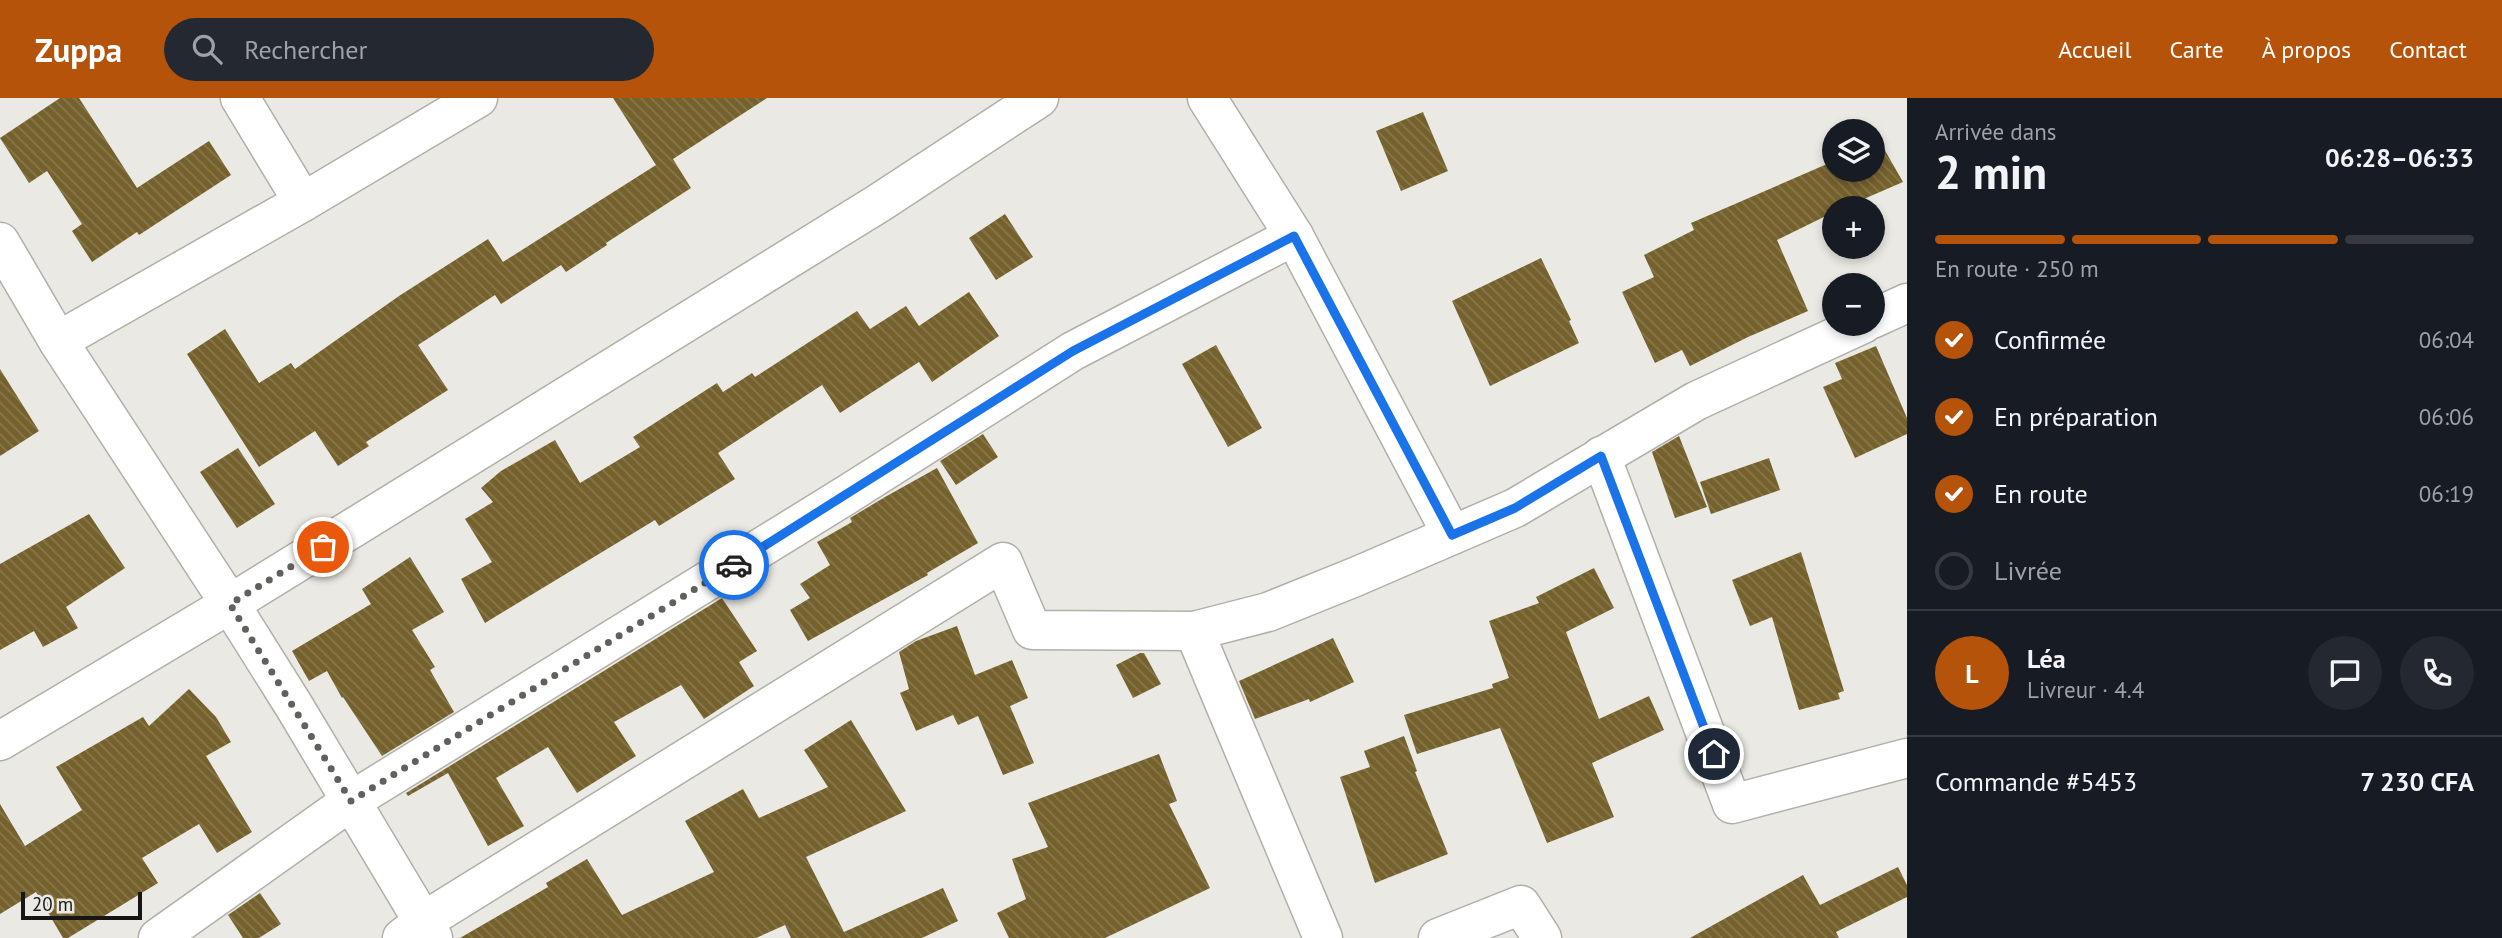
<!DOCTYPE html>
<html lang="fr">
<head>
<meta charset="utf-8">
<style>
  :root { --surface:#171b24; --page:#242831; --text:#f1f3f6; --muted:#9ea1a6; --line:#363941; --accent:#b45309 }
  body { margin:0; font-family:"PT Sans",sans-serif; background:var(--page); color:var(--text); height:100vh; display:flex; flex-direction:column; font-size:26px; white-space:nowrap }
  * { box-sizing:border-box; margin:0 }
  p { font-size:23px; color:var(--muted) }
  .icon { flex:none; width:38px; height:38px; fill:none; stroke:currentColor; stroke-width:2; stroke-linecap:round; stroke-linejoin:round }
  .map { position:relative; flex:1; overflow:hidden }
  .side { display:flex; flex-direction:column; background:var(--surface); width:595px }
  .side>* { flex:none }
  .buttons { position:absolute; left:1822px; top:21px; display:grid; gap:14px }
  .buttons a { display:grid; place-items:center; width:63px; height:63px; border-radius:50%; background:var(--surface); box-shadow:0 4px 10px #0003; font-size:35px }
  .scale { position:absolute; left:21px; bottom:18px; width:121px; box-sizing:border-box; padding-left:7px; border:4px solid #171614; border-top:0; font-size:19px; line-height:24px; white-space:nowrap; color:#171614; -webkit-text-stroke:5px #ebe9e3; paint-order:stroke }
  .pin { position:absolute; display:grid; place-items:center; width:60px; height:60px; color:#fff; margin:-30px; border:4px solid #fff; border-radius:50%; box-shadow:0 2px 7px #0007 }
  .courier { position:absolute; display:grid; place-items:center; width:70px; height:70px; margin:-35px; border:5px solid #1a73e8; border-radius:50%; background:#fff; color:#222; box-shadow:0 2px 9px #0007 }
  .overview em { font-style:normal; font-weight:800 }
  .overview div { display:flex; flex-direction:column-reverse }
  .overview { display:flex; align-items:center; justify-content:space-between; height:119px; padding:0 28px }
  h1 { font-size:46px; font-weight:800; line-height:52px }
  .bar { display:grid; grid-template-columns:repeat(4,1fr); gap:10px 7px; align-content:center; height:84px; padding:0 28px }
  .bar i { height:9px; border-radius:5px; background:var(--line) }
  .bar .selected { background:var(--accent) }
  .bar p { grid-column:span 4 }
  .line { display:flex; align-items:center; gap:18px; padding:0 28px; border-top:2px solid var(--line) }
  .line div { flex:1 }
  .round { display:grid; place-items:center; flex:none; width:74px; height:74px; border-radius:37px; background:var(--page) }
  ol { padding:0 28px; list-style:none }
  li { display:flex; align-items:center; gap:21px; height:77px }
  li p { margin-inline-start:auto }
  li .icon { padding:7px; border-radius:50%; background:var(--accent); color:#fff; stroke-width:4 }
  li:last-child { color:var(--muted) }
  li i { width:38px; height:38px; border:4px solid var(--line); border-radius:50% }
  header { display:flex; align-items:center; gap:42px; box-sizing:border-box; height:98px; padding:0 35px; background:var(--accent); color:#fff }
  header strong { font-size:33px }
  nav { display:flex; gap:38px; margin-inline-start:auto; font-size:24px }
  .search { width:490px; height:63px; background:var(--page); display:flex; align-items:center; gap:18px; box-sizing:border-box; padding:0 24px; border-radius:38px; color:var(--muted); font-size:26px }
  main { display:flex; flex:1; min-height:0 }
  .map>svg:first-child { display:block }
</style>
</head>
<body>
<header>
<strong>Zuppa</strong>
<div class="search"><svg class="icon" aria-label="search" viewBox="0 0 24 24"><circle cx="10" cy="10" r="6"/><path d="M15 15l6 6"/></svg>Rechercher</div>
<nav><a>Accueil</a><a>Carte</a><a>À propos</a><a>Contact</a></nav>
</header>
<main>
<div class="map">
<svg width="1907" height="840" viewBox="0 0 1907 840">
  <defs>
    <pattern id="building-back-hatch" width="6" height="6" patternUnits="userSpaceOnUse" patternTransform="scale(1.75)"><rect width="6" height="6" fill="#75612c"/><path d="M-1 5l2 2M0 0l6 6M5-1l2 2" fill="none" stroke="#86774f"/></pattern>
  </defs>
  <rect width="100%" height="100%" fill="#ebe9e3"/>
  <g fill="url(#building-back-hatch)">
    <polygon points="60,0 79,0 137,90 209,43 231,77 139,137 137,134 92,164 72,133 82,126 47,73 29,85 0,40"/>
    <polygon points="613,0 767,0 673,61 691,90 606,145 607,147 566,174 561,167 501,206 495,197 418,247 448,292 366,344 369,348 338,368 315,333 259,369 187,256 225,231 259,285 291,265 295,271 399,198 488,141 503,164 656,67"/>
    <polygon points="1423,14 1448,73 1401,93 1376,33"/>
    <polygon points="1879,42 1903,84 1843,110 1834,110 1834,114 1777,142 1808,213 1748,239 1690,268 1682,252 1655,265 1622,194 1654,179 1644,157 1694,132 1691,125 1834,63 1834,72 1872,72 1872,45"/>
    <polygon points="1005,116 1033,159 996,182 969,140"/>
    <polygon points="1541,160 1571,222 1569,223 1579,245 1490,288 1452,203"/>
    <polygon points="969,194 999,238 932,284 919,264 840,315 822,287 718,355 735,381 659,428 655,422 485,525 461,481 492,464 465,421 493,404 481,390 501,373 555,342 580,385 640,349 633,339 717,285 723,294 752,275 755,279 857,213 870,231 906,208 919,228"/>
    <polygon points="1216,247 1262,330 1228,349 1182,266"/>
    <polygon points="1876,248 1907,320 1907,336 1855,360 1823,289 1842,281 1835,265"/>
    <polygon points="0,271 39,333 0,358"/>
    <polygon points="983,336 998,359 956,387 940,363"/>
    <polygon points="1679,338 1707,409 1675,420 1652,354"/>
    <polygon points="238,350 275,406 237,430 200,374"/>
    <polygon points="1769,360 1780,392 1711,416 1700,384"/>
    <polygon points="937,370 978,445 927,475 928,477 808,543 790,512 810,500 800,486 830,467 817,444 852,424 850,420 885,399"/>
    <polygon points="89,416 125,470 66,509 78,530 43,549 34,533 0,552 0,466"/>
    <polygon points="1801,454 1844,593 1838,595 1840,601 1799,612 1772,519 1750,528 1732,482"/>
    <polygon points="410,459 444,514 412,532 435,569 430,572 454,614 382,658 343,599 342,600 327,573 309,583 292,553 371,506 362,491"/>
    <polygon points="1594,470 1614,510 1566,534 1599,621 1649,598 1664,632 1592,665 1614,719 1547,745 1500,630 1417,656 1404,617 1493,590 1492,586 1509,580 1489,523 1539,505 1536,499"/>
    <polygon points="722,500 757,553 739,564 754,588 704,621 681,587 614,624 636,658 577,695 548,649 496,680 524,728 488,748 448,675 408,698 406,695"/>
    <polygon points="957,528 975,577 1012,562 1028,600 1010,608 1034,665 1003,677 978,618 958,627 953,617 916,633 900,595 909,591 899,554 916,543"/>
    <polygon points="1333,540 1354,584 1310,604 1309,601 1255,621 1239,583"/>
    <polygon points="1140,555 1144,555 1161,586 1133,600 1116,567"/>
    <polygon points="189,591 216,619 231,644 206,658 252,734 217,755 199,726 142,760 158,785 68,840 63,840 36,794 0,816 0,706 25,748 82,712 56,669 143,619 149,628"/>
    <polygon points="851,622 906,713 806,759 844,834 943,790 958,823 922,840 791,840 785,827 756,840 460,840 548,789 546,785 587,761 622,817 714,774 685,723 743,691 759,720 828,689 804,652"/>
    <polygon points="1404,638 1417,673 1415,674 1448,756 1375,785 1340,679 1370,669 1364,653"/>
    <polygon points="1159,656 1177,703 1169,706 1210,790 1105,840 1009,840 997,815 1026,801 1012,761 1048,749 1028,705"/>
    <polygon points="1898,769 1907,787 1907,799 1836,834 1839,840 1690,840 1803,777 1820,807"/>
    <polygon points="260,795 281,826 259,840 243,840 228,817"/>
  </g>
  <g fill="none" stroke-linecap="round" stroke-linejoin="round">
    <defs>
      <g id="minor">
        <polyline points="240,0 303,104"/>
        <polyline points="1294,138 1452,437"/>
        <polyline points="0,144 58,243 230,506 294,608 433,840"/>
        <polyline points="1872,221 1907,205"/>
        <polyline points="58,243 303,104 478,0"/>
        <polyline points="1601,358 1732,706 1907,660"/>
        <polyline points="1194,533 1323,840"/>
        <polyline points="0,643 230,506 879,105 1039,0"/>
        <polyline points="158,840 351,703 848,396 1073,253 1294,138 1207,0"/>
        <polyline points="402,840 424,823 1003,464 1032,532 1194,533 1268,514 1355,479 1515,410 1696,303 1863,226"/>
        <polyline points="1438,840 1521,807 1542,840"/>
      </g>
    </defs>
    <use href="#minor" stroke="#b1afa9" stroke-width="41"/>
    <use href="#minor" stroke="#fff" stroke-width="38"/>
  </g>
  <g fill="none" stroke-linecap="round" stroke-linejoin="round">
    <polyline stroke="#61605c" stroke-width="7" stroke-dasharray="0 12.6" points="323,449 230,506 351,703 734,467"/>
    <polyline stroke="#1a73e8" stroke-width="9" points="734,467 1073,253 1294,138 1452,437 1515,410 1601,358 1714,656"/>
  </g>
</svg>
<div class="buttons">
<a><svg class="icon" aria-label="layers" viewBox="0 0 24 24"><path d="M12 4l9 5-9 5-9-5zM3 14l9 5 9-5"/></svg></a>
<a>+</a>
<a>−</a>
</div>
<div class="scale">20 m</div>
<div class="pin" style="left:323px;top:449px;background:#ea580c"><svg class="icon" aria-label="bag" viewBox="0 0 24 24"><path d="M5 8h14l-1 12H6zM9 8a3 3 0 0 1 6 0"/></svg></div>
<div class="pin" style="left:1714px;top:656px;background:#1f2937"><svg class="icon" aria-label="home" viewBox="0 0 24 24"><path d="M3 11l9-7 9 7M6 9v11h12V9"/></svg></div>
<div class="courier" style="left:734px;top:467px"><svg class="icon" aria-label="car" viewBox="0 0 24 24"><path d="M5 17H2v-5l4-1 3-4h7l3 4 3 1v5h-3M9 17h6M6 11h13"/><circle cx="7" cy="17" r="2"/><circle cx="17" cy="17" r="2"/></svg></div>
</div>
<section class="side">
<div class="overview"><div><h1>2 min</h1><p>Arrivée dans</p></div><em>06:28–06:33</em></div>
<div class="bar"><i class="selected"></i><i class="selected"></i><i class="selected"></i><i></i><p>En route · 250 m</p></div>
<ol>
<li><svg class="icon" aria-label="check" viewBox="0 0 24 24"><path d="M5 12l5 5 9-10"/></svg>Confirmée<p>06:04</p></li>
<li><svg class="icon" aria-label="check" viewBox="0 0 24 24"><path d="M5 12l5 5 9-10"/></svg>En préparation<p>06:06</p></li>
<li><svg class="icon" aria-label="check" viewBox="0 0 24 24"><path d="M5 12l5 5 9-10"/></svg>En route<p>06:19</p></li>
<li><i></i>Livrée</li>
</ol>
<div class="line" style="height:126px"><b class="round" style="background:var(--accent);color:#fff">L</b><div><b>Léa</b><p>Livreur · 4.4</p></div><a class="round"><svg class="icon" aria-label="chat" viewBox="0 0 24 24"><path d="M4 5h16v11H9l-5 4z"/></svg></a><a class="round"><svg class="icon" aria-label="phone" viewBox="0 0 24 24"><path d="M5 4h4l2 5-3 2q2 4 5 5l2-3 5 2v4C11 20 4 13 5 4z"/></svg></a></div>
<div class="line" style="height:91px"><div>Commande #5453</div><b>7 230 CFA</b></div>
</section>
</main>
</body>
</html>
